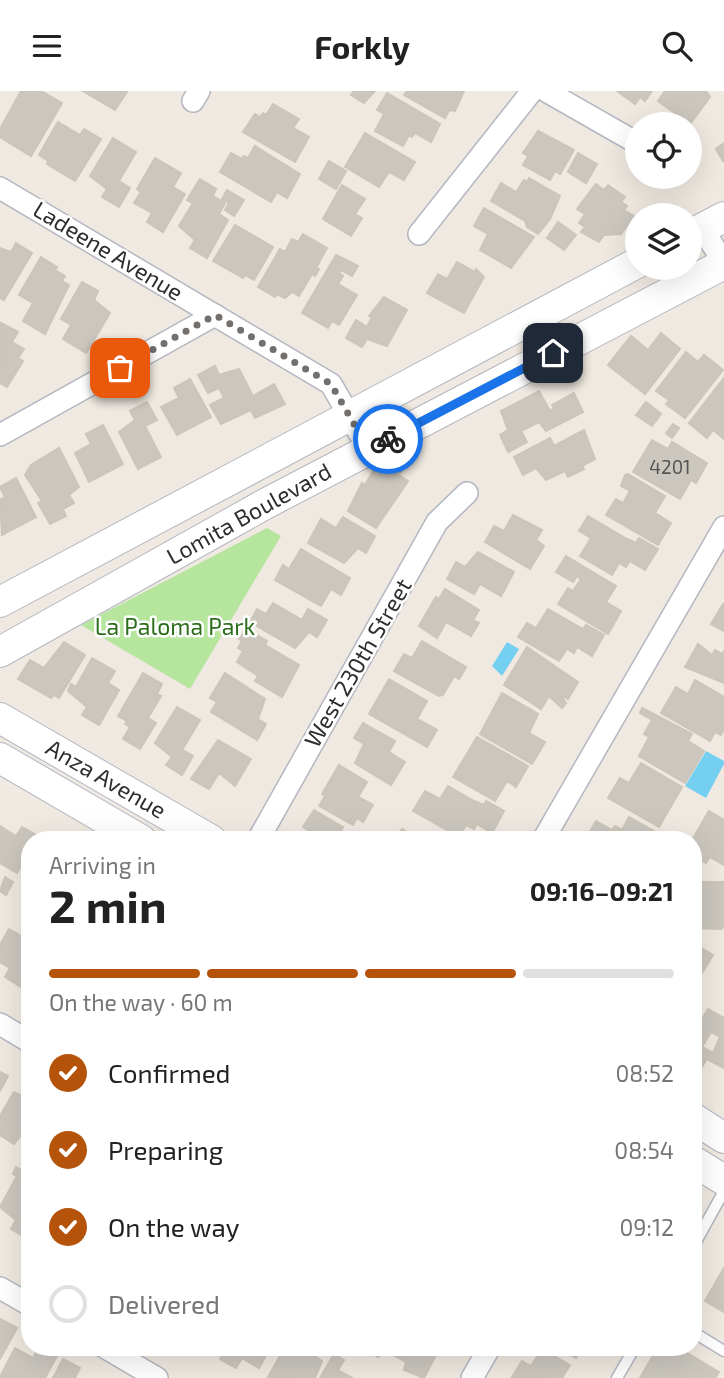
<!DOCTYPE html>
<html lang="en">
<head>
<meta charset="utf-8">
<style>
  :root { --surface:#fff; --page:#f2f2f2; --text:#222; --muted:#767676; --line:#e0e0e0; --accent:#b45309 }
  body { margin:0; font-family:"Exo 2",sans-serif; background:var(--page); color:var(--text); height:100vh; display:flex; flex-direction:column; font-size:26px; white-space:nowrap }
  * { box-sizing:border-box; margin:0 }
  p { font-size:23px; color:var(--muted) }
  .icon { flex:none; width:38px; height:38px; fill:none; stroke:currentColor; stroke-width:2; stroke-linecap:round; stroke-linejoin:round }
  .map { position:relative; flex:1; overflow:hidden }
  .side { position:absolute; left:21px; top:740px; width:681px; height:525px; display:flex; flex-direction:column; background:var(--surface); border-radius:28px; box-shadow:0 7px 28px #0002 }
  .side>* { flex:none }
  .controls { position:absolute; left:625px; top:21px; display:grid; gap:14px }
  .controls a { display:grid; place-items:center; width:77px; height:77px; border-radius:50%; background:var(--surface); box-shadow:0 7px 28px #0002; font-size:35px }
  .pin { position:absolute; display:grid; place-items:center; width:60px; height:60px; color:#fff; margin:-30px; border-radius:14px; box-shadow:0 4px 10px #0006 }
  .courier { position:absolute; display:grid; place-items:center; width:70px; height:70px; margin:-35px; border:5px solid #1a73e8; border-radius:50%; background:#fff; color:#222; box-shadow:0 2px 9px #0007 }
  .head em { font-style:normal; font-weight:700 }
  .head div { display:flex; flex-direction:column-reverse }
  .head { display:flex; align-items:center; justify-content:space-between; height:119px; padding:0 28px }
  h1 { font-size:46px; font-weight:700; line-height:52px }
  .bar { display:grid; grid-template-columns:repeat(4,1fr); gap:10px 7px; align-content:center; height:84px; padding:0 28px }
  .bar i { height:9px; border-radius:5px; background:var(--line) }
  .bar .on { background:var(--accent) }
  .bar p { grid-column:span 4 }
  ol { padding:0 28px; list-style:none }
  li { display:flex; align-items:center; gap:21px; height:77px }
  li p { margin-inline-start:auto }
  li .icon { padding:7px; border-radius:50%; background:var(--accent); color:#fff; stroke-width:4 }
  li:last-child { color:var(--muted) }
  li i { width:38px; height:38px; border:4px solid var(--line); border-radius:50% }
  header { display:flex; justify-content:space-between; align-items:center; height:91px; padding:0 28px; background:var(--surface); font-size:32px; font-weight:700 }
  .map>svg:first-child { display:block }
</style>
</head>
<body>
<header><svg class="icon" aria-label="menu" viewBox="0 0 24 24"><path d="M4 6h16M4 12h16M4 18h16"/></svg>Forkly<svg class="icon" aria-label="search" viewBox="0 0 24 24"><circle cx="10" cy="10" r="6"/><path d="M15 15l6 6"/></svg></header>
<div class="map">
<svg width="724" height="1287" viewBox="0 0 724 1287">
  <rect width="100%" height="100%" fill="#efe9e1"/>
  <polygon fill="#b6e59e" points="267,437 281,445 190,598 81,534"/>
  <g fill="#75cff0">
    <polygon points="507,551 519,558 502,585 492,575"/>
    <polygon points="706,660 724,670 724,673 706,707 685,695"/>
  </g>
  <g fill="#cbc7bf" stroke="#cbc5ba" stroke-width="2" fill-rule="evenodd">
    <polygon points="21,0 41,0 62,12 31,65 0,46 0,38"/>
    <polygon points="83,0 126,0 127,1 115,19"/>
    <polygon points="354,0 375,0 364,12 351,4"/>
    <polygon points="407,0 464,0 455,20 449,19 445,27 404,4"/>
    <polygon points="617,0 652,0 645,10 640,6 635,13"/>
    <polygon points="665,0 706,0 710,6 690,33 658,10"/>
    <polygon points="387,2 440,33 431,51 415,42 412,46 409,44 403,55 375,40 384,23 377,19"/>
    <polygon points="273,13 299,28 293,37 309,46 295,71 243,41 255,23 260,26 263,22 266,24"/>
    <polygon points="58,31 80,44 84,38 101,48 75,90 47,73 48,70 39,64"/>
    <polygon points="538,40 574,59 560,83 555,80 550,89 523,74 528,65 523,62"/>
    <polygon points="365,42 415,71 404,89 389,81 379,96 345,76"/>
    <polygon points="113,47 136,61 119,90 130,97 119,116 102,106 107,98 90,85"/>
    <polygon points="724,52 724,70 723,70 716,58"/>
    <polygon points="255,55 300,83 287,107 277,101 271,111 220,81 231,62 242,68 244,65 248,67"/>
    <polygon points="578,62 597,73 586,92 568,81"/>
    <polygon points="155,67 181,82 173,96 185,103 163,141 147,131 152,122 134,112 141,101 137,98"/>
    <polygon points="329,70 346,80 336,98 319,88"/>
    <polygon points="529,87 560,105 550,128 538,143 527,136 525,130 491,110 501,92 516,101 524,89 527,91"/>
    <polygon points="200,88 216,98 213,105 225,112 219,123 228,129 207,167 190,157 195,149 179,135 193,112 187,109"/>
    <polygon points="596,93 604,99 608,94 625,106 621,111 627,115 624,119 634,125 621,143 604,144 599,151 581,141 585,136 579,132 585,123 577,118"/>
    <polygon points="342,94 365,108 355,123 362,127 351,145 323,128"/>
    <polygon points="227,99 244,109 234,125 225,119 229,112 222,108"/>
    <polygon points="484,117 534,146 511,177 480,159 488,143 474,135"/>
    <polygon points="558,131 576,144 564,159 547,147"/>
    <polygon points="235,134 273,156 254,189 245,184 243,187 213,170"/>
    <polygon points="303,143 327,157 316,177 319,178 315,185 312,183 299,205 292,201 285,207 277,203 275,206 258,196 280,158 285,161 292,148 298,151"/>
    <polygon points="16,152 32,162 4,209 0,207 0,157 11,161"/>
    <polygon points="336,164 358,175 352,185 341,179 339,182 343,185 338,193 357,204 339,234 332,230 328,237 302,222"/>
    <polygon points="41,166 57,176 55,179 65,185 62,190 69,194 45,243 23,230 33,212 19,204"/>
    <polygon points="457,171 475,181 476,178 484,186 464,222 427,202 438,183 447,188"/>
    <polygon points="82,191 98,200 94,209 110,222 86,262 63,248 71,234 61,228"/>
    <polygon points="384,206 407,219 387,255 367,248 362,256 346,247 356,229 367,236 372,226 369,225"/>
    <polygon points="1,232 18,241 12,251 24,258 18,267 23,270 7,296 0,292"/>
    <polygon points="661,242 680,258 645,303 608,274 631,245 648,259"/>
    <polygon points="686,261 698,271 704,264 723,279 685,327 666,313 669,309 656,300"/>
    <polygon points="215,275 219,284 239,278 253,305 274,293 285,313 255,327 251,319 221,333 210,314 224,307 219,297 208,302 198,284"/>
    <polygon points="724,287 724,348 713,339 707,347 689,332"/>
    <polygon points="190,288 211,326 177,344 161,316 179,307 174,297"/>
    <polygon points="539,300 550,320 554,317 552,314 574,302 583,321 546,340 539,331 521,340 527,351 508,361 500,344 508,339 501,320"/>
    <polygon points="147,311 157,329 145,335 161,366 138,378 119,341 135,329 130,320"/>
    <polygon points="646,311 661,323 652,335 636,324"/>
    <polygon points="673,333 679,337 672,347 666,342"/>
    <polygon points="103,334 123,373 89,391 75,362 91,353 86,343"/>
    <polygon points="584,339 595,368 582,375 584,378 568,386 565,380 546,389 536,377 523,384 514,366 550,347 554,355"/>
    <polygon points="652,349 668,358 672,351 707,372 696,392 691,389 680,408 633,381"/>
    <polygon points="59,357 79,396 69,404 74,412 63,418 66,425 50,433 38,412 42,410 25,384 31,374"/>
    <polygon points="395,367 405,373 400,382 390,376"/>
    <polygon points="384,375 408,390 376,437 348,420 362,392 365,394 375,377 378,379"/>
    <polygon points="628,383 665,405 655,422 671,432 658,454 606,424 616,408 623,412 630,400 621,395 625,384"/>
    <polygon points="16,387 36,426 2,444 0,409 5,406 0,396"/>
    <polygon points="513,424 542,439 536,449 544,455 530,478 485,451 494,435 504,440"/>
    <polygon points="588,425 627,448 636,452 639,447 658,458 645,479 630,470 626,476 619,472 612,484 580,465 591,447 579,440"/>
    <polygon points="343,426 375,445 366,462 358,457 344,472 308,452 321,428 336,437"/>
    <polygon points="301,458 350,487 341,504 331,498 321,515 275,489 283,474 289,478"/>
    <polygon points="478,461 514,481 501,505 480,493 474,503 447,488 456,471 465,476"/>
    <polygon points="566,465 616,495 606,511 621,520 608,543 558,513 568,497 573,500 581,488 577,485 573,491 556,481"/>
    <polygon points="445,498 479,519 473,529 479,532 471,545 446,531 437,547 419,535 436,506 439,508"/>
    <polygon points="273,512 302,529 308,518 327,529 317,546 309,541 295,557 250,531 257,518 266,523"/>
    <polygon points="723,513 724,513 724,540 711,533"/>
    <polygon points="548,518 583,538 586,534 604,544 592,565 577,556 574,562 567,558 559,570 518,546 527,532 536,537"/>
    <polygon points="246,538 267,550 265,554 299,574 282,606 255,590 258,585 237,571 243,560 238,557 242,550 239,548"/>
    <polygon points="422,550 466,576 459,588 454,585 443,604 439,605 394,580 404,563 412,567"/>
    <polygon points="64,551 85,564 59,607 54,604 51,607 18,588 30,569 44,577"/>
    <polygon points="698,553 712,564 715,559 722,563 724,560 724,592 685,576"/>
    <polygon points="527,556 578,591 568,608 560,603 566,612 562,617 549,605 541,618 504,594"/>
    <polygon points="92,567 115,580 108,592 119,599 99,634 82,624 87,616 68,600 71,593 76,596"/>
    <polygon points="143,582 162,593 157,603 161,605 148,627 156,632 140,658 123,648 130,636 125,633 127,630 118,625"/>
    <polygon points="225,582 265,608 258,628 266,633 257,649 211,621 217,611 210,607"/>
    <polygon points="389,588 427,610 417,628 437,639 427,656 369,623"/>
    <polygon points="695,589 724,606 724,638 721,644 715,641 710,650 661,622 676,596 688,603"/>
    <polygon points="502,602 538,623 529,642 545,651 532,673 480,643"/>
    <polygon points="177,616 200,629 182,659 193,665 182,684 166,674 172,666 155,652"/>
    <polygon points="642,617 692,643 688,650 704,660 685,692 639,665 649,646 644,643 652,629 640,622"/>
    <polygon points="363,632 395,650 389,661 405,671 391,694 355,672 364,653 354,647"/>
    <polygon points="477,646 528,675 516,696 507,690 495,710 453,686"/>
    <polygon points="218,649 251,668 235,695 219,682 209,698 191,688"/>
    <polygon points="641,672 682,696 659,736 608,707 620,687 629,692"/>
    <polygon points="339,674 367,691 358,706 373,714 363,731 357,727 353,734 319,715 325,705 322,703"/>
    <polygon points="448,695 474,710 484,714 486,710 504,720 492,742 477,733 474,738 466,734 459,746 413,720 425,700 440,708"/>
    <polygon points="314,719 343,736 337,747 341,749 307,748 311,741 303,736"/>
    <polygon points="709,720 724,729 724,774 710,766 706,772 695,766 699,759 693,756 692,749"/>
    <polygon points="629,726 670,749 585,749 596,730 612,739 615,735 622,739"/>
    <polygon points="0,735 16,745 22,736 38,745 36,749 30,749 30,760 17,782 0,772"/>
    <polygon points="402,738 420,749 396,749"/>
    <polygon points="5,786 13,791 6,804 0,800"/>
    <polygon points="701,791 724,791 724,836 721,838 693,837 693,799 701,799"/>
    <polygon points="9,838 30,850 30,880 21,896 5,886 10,877 0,871 0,854"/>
    <polygon points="693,852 713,864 700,885 693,881"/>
    <polygon points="693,913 701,918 693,932"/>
    <path d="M 708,918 L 724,927 L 724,977 L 707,968 L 698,982 L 693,979 L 693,943 ZM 711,941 L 720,946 L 713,962 L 702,956 Z"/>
    <polygon points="0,981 8,985 0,1000"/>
    <polygon points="14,1001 30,1009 30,1026 26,1033 29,1034 14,1053 0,1044 0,1025"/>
    <polygon points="16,1076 30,1084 30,1141 26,1147 11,1138 16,1129 0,1116 17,1085 13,1083"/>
    <polygon points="724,1177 724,1221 705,1210"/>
    <polygon points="0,1228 17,1237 0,1268"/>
    <polygon points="39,1256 47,1256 58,1263 45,1287 0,1286 15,1257 33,1267"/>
    <polygon points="226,1256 271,1256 259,1277 242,1267 236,1277 220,1268"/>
    <polygon points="285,1256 303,1256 322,1270 315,1287 268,1286"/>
    <polygon points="363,1256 383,1256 378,1266"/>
    <polygon points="398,1256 440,1256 424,1287 404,1279 406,1271 393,1264"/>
    <polygon points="558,1256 582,1256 576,1267"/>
    <polygon points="658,1256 677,1256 719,1281 715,1287 640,1287"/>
    <polygon points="542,1258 570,1274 562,1287 512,1286 522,1270 531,1275"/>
    <polygon points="334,1263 344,1269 338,1279 352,1287 320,1287"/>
    <polygon points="63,1268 80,1277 75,1287 53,1287"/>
  </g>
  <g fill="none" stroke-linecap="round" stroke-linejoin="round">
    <defs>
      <g id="service">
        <polyline points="693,1156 724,1100"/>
        <polyline points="693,1241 724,1260"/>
        <polyline points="617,1287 635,1256"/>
      </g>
      <g id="minor">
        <polyline points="546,0 637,52"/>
        <polyline points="193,10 199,0"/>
        <polyline points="0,97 331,293 369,359"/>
        <polyline points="702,137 724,172"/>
        <polyline points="419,143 532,0"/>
        <polyline points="0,344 215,224"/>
        <polyline points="258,749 437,431 467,402"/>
        <polyline points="543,749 724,436"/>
        <polyline points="0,933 30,951"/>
        <polyline points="0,1197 30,1214"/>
        <polyline points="104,1256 157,1287"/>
        <polyline points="472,1287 490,1256"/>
      </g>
      <g id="secondary">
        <polyline points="690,144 724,126"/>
        <polyline points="0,511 637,172"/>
        <polyline points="0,561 267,412 724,173"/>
        <polyline points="0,627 211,749"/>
        <polyline points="0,667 141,749"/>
        <polyline points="693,1027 724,1047"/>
        <polyline points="693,1070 724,1089"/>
      </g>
    </defs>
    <use href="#service" stroke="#b4b7c1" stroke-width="13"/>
    <use href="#minor" stroke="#b4b7c1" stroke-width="24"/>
    <use href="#secondary" stroke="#b4b7c1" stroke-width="32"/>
    <use href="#service" stroke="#fff" stroke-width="10"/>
    <use href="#minor" stroke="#fff" stroke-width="21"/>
    <use href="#secondary" stroke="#fff" stroke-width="30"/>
  </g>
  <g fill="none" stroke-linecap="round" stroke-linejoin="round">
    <polyline stroke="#726f6d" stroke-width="7" stroke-dasharray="0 12.6" points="120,277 215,224 331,293 369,359 388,348"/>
    <polyline stroke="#1a73e8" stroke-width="9" points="388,348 553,262"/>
  </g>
  <g text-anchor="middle" stroke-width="5" stroke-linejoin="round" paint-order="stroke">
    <g font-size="19" fill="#555452">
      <text x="670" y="383">4201</text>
    </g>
    <g font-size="23" fill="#2e2e2e" stroke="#fff">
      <text transform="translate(108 160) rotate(31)" y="8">Ladeene Avenue</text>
      <text transform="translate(249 423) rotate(-29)" y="8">Lomita Boulevard</text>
      <text transform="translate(358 572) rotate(-60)" y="8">West 230th Street</text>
      <text transform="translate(106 688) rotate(30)" y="8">Anza Avenue</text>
    </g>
    <g font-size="23" fill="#2c6e1b" stroke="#fff">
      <text x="175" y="544">La Paloma Park</text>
    </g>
  </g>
</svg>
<div class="controls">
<a><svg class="icon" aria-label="locate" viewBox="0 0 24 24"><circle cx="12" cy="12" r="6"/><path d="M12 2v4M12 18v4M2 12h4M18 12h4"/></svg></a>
<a><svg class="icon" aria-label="layers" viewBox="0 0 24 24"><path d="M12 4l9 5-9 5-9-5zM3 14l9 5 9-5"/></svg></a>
</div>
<div class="pin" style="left:120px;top:277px;background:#ea580c"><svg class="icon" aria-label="bag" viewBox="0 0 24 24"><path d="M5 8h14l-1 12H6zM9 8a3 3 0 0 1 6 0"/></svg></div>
<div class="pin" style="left:553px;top:262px;background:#1f2937"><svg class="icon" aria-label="home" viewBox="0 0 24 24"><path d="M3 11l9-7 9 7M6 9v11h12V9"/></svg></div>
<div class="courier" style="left:388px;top:348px"><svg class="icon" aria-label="bike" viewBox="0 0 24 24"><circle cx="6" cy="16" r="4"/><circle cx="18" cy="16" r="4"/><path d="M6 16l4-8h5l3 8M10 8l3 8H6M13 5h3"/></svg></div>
<section class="side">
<div class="head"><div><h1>2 min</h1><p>Arriving in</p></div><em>09:16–09:21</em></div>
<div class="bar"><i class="on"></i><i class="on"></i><i class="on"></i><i></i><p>On the way · 60 m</p></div>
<ol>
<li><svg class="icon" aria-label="check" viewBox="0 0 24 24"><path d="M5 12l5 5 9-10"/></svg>Confirmed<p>08:52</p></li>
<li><svg class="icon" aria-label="check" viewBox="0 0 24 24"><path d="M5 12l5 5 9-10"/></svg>Preparing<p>08:54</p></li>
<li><svg class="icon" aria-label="check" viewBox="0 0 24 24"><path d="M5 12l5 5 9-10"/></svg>On the way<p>09:12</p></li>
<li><i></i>Delivered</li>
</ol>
</section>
</div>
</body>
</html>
